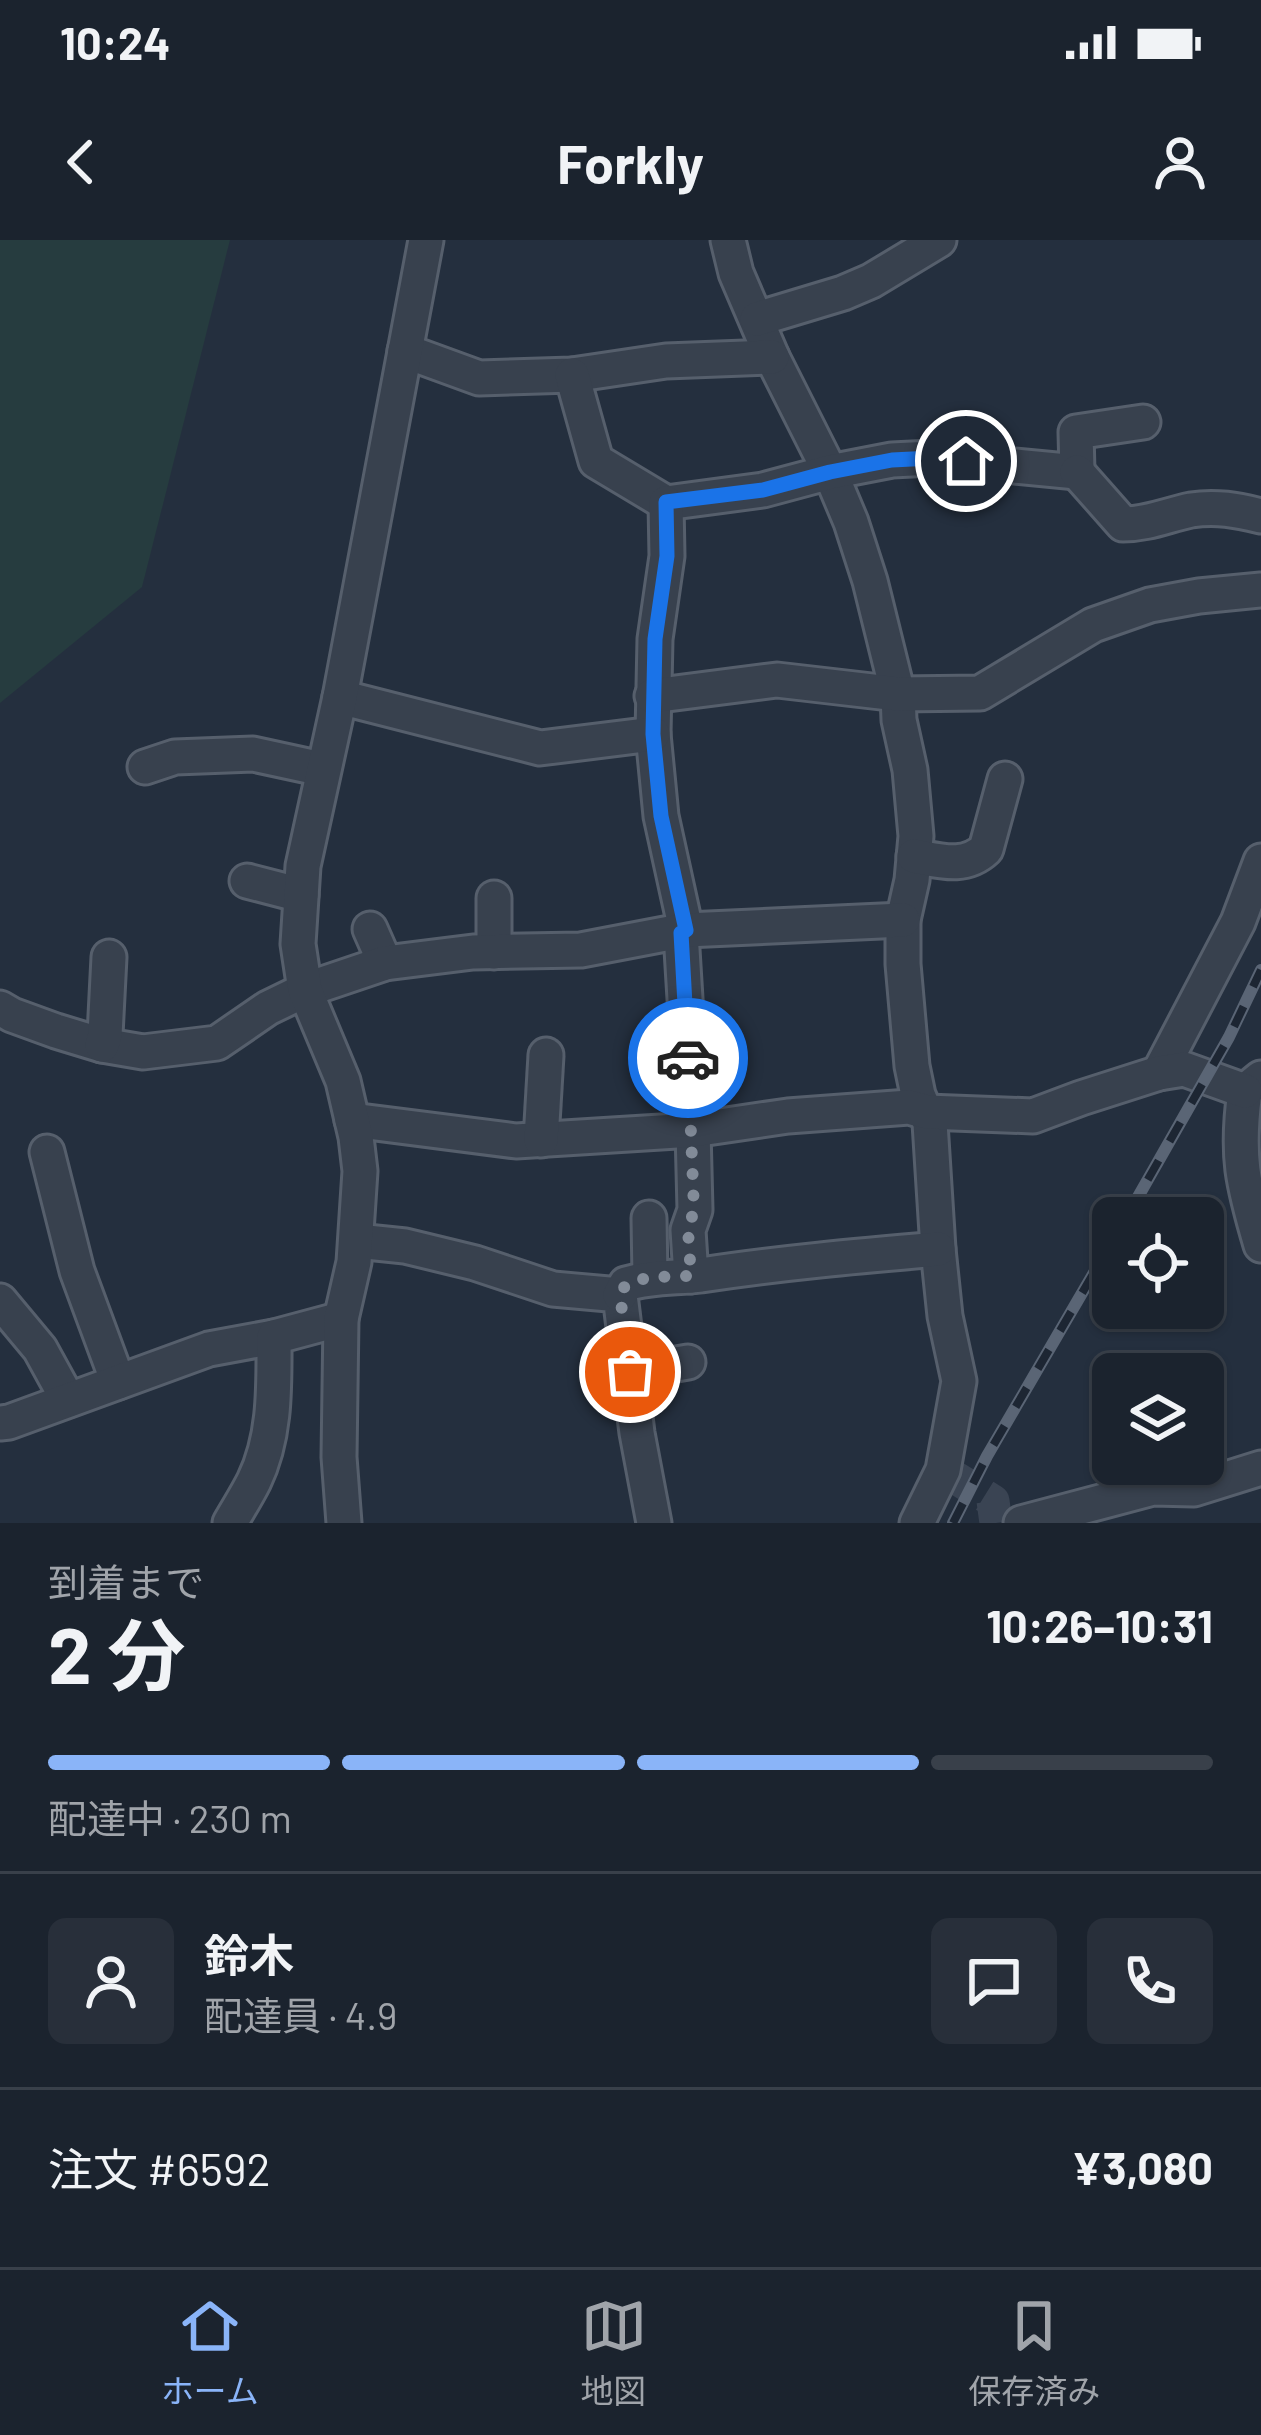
<!DOCTYPE html>
<html lang="ja">
<head>
<meta charset="utf-8">
<style>
  :root { --surface:#1b232e; --page:#282f3a; --text:#f1f3f6; --muted:#a0a4aa; --line:#39404a; --accent:#8ab4f8 }
  body { margin:0; font-family:Barlow,"Noto Sans JP",sans-serif; background:var(--page); color:var(--text); height:100vh; display:flex; flex-direction:column; font-size:45px; white-space:nowrap }
  * { box-sizing:border-box; margin:0 }
  p { font-size:39px; color:var(--muted) }
  .icon { flex:none; width:66px; height:66px; fill:none; stroke:currentColor; stroke-width:2; stroke-linecap:round; stroke-linejoin:round }
  .map { position:relative; height:1283px; overflow:hidden }
  .side { display:flex; flex-direction:column; background:var(--surface); flex:1 }
  .side>* { flex:none }
  .tools { position:absolute; left:1092px; top:957px; display:grid; gap:24px }
  .tools a { display:grid; place-items:center; width:132px; height:132px; border-radius:18px; background:var(--surface); box-shadow:0 3px 9px #0004,0 0 0 3px var(--line); font-size:60px }
  .pin { position:absolute; display:grid; place-items:center; width:102px; height:102px; color:#fff; margin:-51px; border:6px solid #fff; border-radius:50%; box-shadow:0 3px 12px #0007 }
  .courier { position:absolute; display:grid; place-items:center; width:120px; height:120px; margin:-60px; border:9px solid #1a73e8; border-radius:50%; background:#fff; color:#222; box-shadow:0 3px 15px #0007 }
  .summary em { font-style:normal; font-weight:700 }
  .summary div { display:flex; flex-direction:column-reverse }
  .summary { display:flex; align-items:center; justify-content:space-between; height:204px; padding:0 48px }
  h1 { font-size:78px; font-weight:700; line-height:90px }
  .bar { display:grid; grid-template-columns:repeat(4,1fr); gap:18px 12px; align-content:center; height:144px; padding:0 48px }
  .bar i { height:15px; border-radius:9px; background:var(--line) }
  .bar .on { background:var(--accent) }
  .bar p { grid-column:span 4 }
  .line { display:flex; align-items:center; gap:30px; padding:0 48px; border-top:3px solid var(--line) }
  .line div { flex:1 }
  .round { display:grid; place-items:center; flex:none; width:126px; height:126px; border-radius:18px; background:var(--page) }
  .status { display:flex; justify-content:space-between; align-items:center; height:84px; padding:0 60px; background:var(--surface); direction:ltr }
  .status svg { height:33px; fill:currentColor }
  header { display:flex; justify-content:space-between; align-items:center; height:156px; padding:0 48px; background:var(--surface); font-size:54px; font-weight:700 }
  .dock { display:flex; justify-content:space-around; align-items:center; height:168px; border-top:3px solid var(--line); background:var(--surface); font-size:33px; color:var(--muted) }
  .dock a { display:grid; justify-items:center; gap:6px }
  .dock .on { color:var(--accent) }
  .map>svg:first-child { display:block }
</style>
</head>
<body>
<div class="status"><b>10:24</b><svg viewBox="0 0 49 12"><path d="M0 12V9h3v3zM5 12V6h3v6zM10 12V3h3v9zM15 12V0h3v12zM26 1h20v11H26zM47 4h2v5h-2z"/></svg></div>
<header><svg class="icon" aria-label="back" viewBox="0 0 24 24"><path d="M15 5l-7 7 7 7"/></svg>Forkly<svg class="icon" aria-label="person" viewBox="0 0 24 24"><circle cx="12" cy="8" r="4"/><path d="M4 21q1-7 8-7t8 7"/></svg></header>
<div class="map">
<svg width="1261" height="1283" viewBox="0 0 1261 1283">
  <rect width="100%" height="100%" fill="#242f3e"/>
  <polygon fill="#263c3f" points="0,0 230,0 142,347 0,463"/>
  <g fill="none" stroke-linecap="round" stroke-linejoin="round">
    <polyline stroke="#3a4453" stroke-width="33" stroke-dasharray="33 16" stroke-linecap="butt" points="943,1230 993,1261 996,1283"/>
    <defs>
      <g id="minor">
        <polyline points="728,0 736,33 772,117 830,232 851,282 870,341 898,454 899,480 910,530 916,596 912,640 903,680 903,724 912,826 918,855 930,883 938,1009 945,1076 959,1141 943,1230 917,1283"/>
        <polyline points="757,79 843,53 871,41 939,0"/>
        <polyline points="405,111 479,138 572,135 666,121 772,117"/>
        <polyline points="572,135 596,221 666,263 763,250 830,232 892,220 932,218 1077,232 1076,192 1143,182"/>
        <path d="M 1077,232 L 1123,284 C 1148,284 1167,275 1191,270 C 1216,266 1237,270 1261,276"/>
        <polyline points="666,263 667,316 655,399 653,494 661,576 686,690"/>
        <polyline points="652,456 777,440 898,454 980,453 1093,385 1150,365 1199,356 1261,350"/>
        <polyline points="340,457 540,508 653,494"/>
        <polyline points="145,527 175,517 253,514 322,529"/>
        <path d="M 914,616 C 941,621 965,629 986,609 L 1005,539"/>
        <polyline points="247,641 301,655"/>
        <polyline points="494,658 494,712"/>
        <polyline points="370,689 385,723"/>
        <polyline points="681,693 693,890 695,970 688,990 691,1036"/>
        <polyline points="0,768 12,775 56,791 102,805 143,812 217,803 268,768 305,750 385,723 473,712 581,710 686,690 903,680"/>
        <polyline points="102,805 105,795 109,717"/>
        <polyline points="1159,833 1238,682 1261,621"/>
        <path d="M 1261,838 L 1245,851 C 1236,916 1243,944 1261,1005"/>
        <polyline points="352,880 516,901 693,890 788,876 909,867 927,872 1033,876 1081,858 1159,833 1184,829 1245,851"/>
        <polyline points="541,900 546,815"/>
        <polyline points="47,912 77,1031 118,1142"/>
        <polyline points="649,978 650,1037"/>
        <polyline points="357,1001 405,1006 475,1023 553,1049 620,1055 637,1193 654,1283"/>
        <path d="M 620,1055 L 626,1044 C 652,1036 675,1038 701,1035 C 780,1023 858,1016 938,1009"/>
        <polyline points="0,1061 40,1109 68,1160"/>
        <polyline points="630,1132 688,1122"/>
        <polyline points="0,1183 9,1182 209,1109 274,1097"/>
        <path d="M 230,1283 C 238,1269 247,1255 254,1241 C 276,1196 274,1145 274,1097 L 341,1079"/>
        <polyline points="344,1283 339,1217 341,1079 354,1022 360,931 356,897 343,841 305,750 298,704 303,626 340,457 426,0"/>
        <polyline points="1021,1283 1153,1248 1194,1249 1261,1228"/>
      </g>
    </defs>
    <use href="#minor" stroke="#565f6c" stroke-width="39"/>
    <use href="#minor" stroke="#38414e" stroke-width="33"/>
    <defs>
      <g id="rail">
        <polyline points="1126,978 1229,797 1261,730"/>
        <polyline points="953,1283 987,1216 1113,1000"/>
      </g>
    </defs>
    <use href="#rail" stroke="#5a6575" stroke-width="12"/>
    <use href="#rail" stroke="#1d2633" stroke-width="8" stroke-dasharray="22" stroke-linecap="butt"/>
  </g>
  <g fill="none" stroke-linecap="round" stroke-linejoin="round">
    <polyline stroke="#828b98" stroke-width="12" stroke-dasharray="0 21.6" points="630,1132 620,1055 626,1044 650,1037 691,1036 688,990 694,970 688,818"/>
    <polyline stroke="#1a73e8" stroke-width="15" points="688,818 681,693 686,690 661,576 653,494 655,399 667,316 666,262 763,250 830,232 892,220 932,218 966,221"/>
  </g>
</svg>
<div class="tools">
<a><svg class="icon" aria-label="locate" viewBox="0 0 24 24"><circle cx="12" cy="12" r="6"/><path d="M12 2v4M12 18v4M2 12h4M18 12h4"/></svg></a>
<a><svg class="icon" aria-label="layers" viewBox="0 0 24 24"><path d="M12 4l9 5-9 5-9-5zM3 14l9 5 9-5"/></svg></a>
</div>
<div class="pin" style="left:630px;top:1132px;background:#ea580c"><svg class="icon" aria-label="bag" viewBox="0 0 24 24"><path d="M5 8h14l-1 12H6zM9 8a3 3 0 0 1 6 0"/></svg></div>
<div class="pin" style="left:966px;top:221px;background:#1f2937"><svg class="icon" aria-label="home" viewBox="0 0 24 24"><path d="M3 11l9-7 9 7M6 9v11h12V9"/></svg></div>
<div class="courier" style="left:688px;top:818px"><svg class="icon" aria-label="car" viewBox="0 0 24 24"><path d="M5 17H2v-5l4-1 3-4h7l3 4 3 1v5h-3M9 17h6M6 11h13"/><circle cx="7" cy="17" r="2"/><circle cx="17" cy="17" r="2"/></svg></div>
</div>
<section class="side">
<div class="summary"><div><h1>2 分</h1><p>到着まで</p></div><em>10:26–10:31</em></div>
<div class="bar"><i class="on"></i><i class="on"></i><i class="on"></i><i></i><p>配達中 · 230 m</p></div>
<div class="line" style="height:216px"><a class="round"><svg class="icon" aria-label="person" viewBox="0 0 24 24"><circle cx="12" cy="8" r="4"/><path d="M4 21q1-7 8-7t8 7"/></svg></a><div><b>鈴木</b><p>配達員 · 4.9</p></div><a class="round"><svg class="icon" aria-label="chat" viewBox="0 0 24 24"><path d="M4 5h16v11H9l-5 4z"/></svg></a><a class="round"><svg class="icon" aria-label="phone" viewBox="0 0 24 24"><path d="M5 4h4l2 5-3 2q2 4 5 5l2-3 5 2v4C11 20 4 13 5 4z"/></svg></a></div>
<div class="line" style="height:156px"><div>注文 #6592</div><b>¥3,080</b></div>
</section>
<nav class="dock">
<a class="on"><svg class="icon" aria-label="home" viewBox="0 0 24 24"><path d="M3 11l9-7 9 7M6 9v11h12V9"/></svg>ホーム</a>
<a><svg class="icon" aria-label="map" viewBox="0 0 24 24"><path d="M3 6l6-2 6 2 6-2v14l-6 2-6-2-6 2zM9 4v14M15 6v14"/></svg>地図</a>
<a><svg class="icon" aria-label="saved" viewBox="0 0 24 24"><path d="M7 4h10v16l-5-4-5 4z"/></svg>保存済み</a>
</nav>
</body>
</html>
